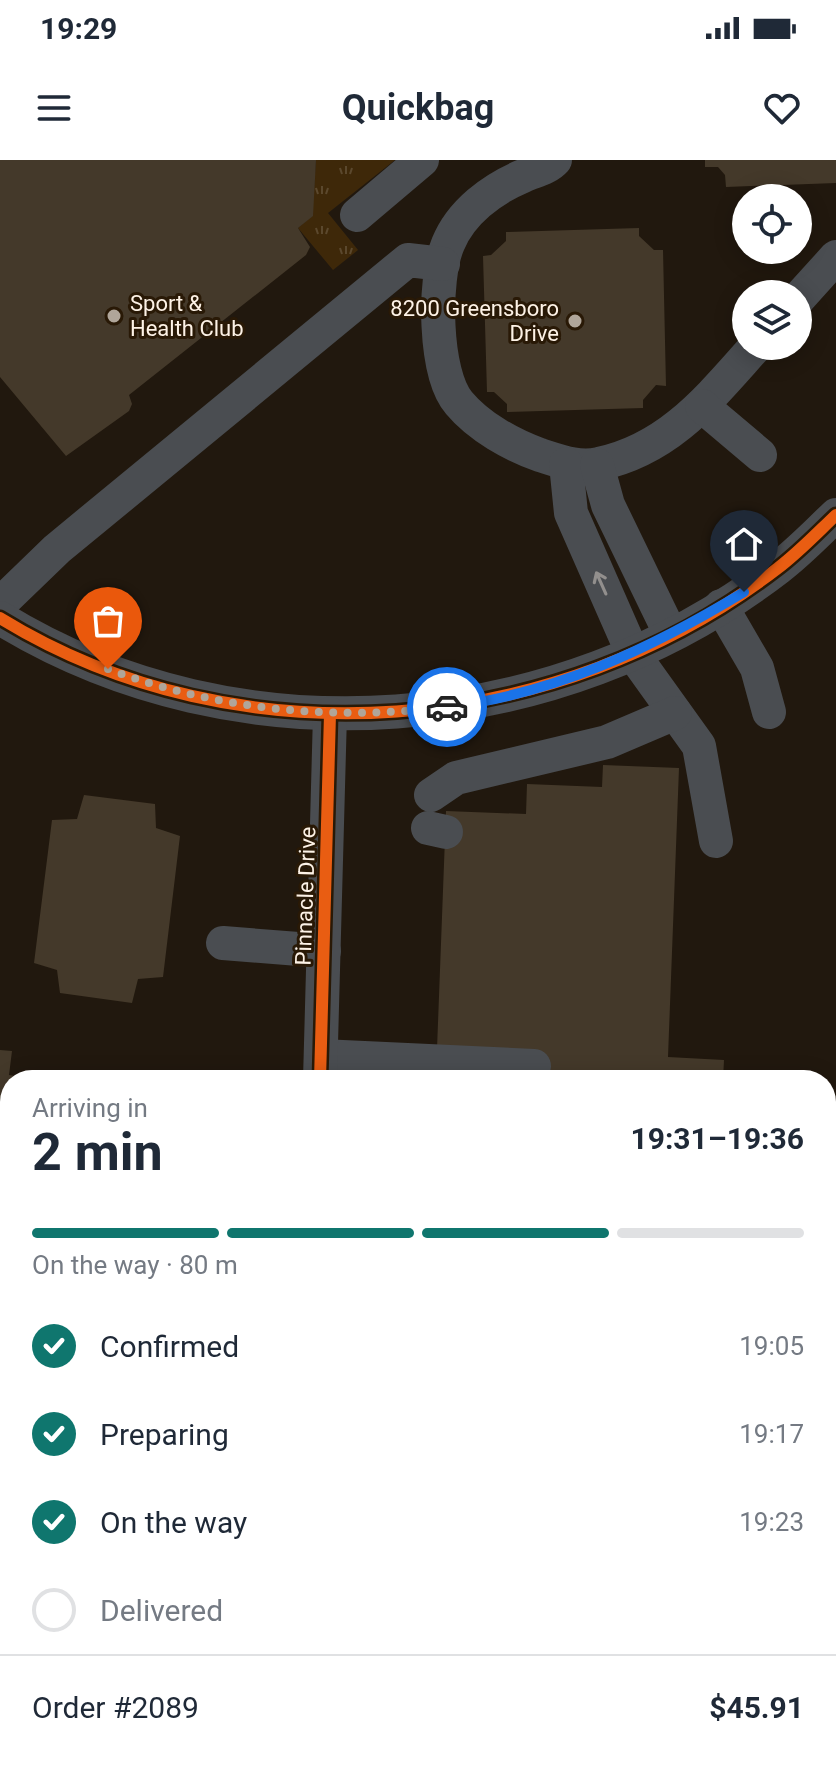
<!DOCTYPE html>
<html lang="en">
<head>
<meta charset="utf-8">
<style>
  :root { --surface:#fff; --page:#f2f2f3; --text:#1f2937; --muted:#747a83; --line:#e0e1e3; --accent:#0f766e }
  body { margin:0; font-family:Roboto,sans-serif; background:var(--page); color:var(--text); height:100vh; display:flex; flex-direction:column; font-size:30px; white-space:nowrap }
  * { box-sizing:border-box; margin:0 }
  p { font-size:26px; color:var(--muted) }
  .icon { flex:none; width:44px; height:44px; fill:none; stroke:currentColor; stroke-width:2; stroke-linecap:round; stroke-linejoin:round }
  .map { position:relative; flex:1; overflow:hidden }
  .side { position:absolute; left:0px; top:910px; width:836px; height:706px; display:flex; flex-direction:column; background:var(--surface); border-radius:32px 32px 0 0; box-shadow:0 4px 20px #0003 }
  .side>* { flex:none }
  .controls { position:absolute; left:732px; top:24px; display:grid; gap:16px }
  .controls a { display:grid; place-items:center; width:80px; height:80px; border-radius:50%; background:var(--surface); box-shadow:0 4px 20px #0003; font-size:40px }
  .pin { position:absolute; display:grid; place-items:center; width:68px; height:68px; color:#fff; margin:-82px -34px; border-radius:50% 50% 50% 0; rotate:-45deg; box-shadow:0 0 8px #0007 }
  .pin .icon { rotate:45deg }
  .courier { position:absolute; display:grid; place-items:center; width:80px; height:80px; margin:-40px; border:6px solid #1a73e8; border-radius:50%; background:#fff; color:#222; box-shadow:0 2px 10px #0007 }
  .summary em { font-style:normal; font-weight:700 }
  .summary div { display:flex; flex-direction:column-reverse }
  .summary { display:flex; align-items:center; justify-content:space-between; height:136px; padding:0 32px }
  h1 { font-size:52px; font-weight:700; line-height:60px }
  .bar { display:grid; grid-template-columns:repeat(4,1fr); gap:12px 8px; align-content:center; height:96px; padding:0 32px }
  .bar i { height:10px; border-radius:6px; background:var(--line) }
  .bar .current { background:var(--accent) }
  .bar p { grid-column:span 4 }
  .line { display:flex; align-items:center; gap:20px; padding:0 32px; border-top:2px solid var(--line) }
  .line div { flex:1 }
  ol { padding:0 32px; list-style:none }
  li { display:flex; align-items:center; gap:24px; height:88px }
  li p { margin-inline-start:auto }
  li .icon { padding:8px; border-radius:50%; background:var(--accent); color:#fff; stroke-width:4 }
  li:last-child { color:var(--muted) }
  li i { width:44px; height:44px; border:4px solid var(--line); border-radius:50% }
  .status { display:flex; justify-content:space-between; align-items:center; height:56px; padding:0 40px; background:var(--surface); direction:ltr }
  .status svg { height:22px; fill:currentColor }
  header { display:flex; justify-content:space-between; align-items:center; height:104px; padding:0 32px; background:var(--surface); font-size:36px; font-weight:700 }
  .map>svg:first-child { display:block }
</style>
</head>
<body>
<div class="status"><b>19:29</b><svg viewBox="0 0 49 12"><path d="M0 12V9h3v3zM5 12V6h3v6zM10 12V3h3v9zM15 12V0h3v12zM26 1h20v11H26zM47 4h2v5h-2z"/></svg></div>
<header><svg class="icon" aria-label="menu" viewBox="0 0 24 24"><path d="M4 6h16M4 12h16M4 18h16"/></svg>Quickbag<svg class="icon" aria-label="heart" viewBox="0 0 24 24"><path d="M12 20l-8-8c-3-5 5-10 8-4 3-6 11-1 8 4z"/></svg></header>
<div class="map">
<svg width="836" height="1615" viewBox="0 0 836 1615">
  <defs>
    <pattern id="forest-firs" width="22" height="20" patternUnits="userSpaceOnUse" patternTransform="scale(2)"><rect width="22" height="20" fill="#3e2809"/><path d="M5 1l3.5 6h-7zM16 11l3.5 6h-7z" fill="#5b482d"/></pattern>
    <pattern id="park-tufts" width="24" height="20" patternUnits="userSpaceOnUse" patternTransform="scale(2)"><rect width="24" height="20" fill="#3e2809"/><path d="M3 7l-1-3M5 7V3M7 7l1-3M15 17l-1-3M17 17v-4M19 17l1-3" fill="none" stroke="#5b482d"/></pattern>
  </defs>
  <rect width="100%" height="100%" fill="#21180e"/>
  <polygon fill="url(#forest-firs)" points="688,1606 803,1606 794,1615 634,1615"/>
  <polygon fill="url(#park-tufts)" points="316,0 395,0 328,53 358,90 333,110 298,68 312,56"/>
  <g fill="#44392a">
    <polygon points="0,0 316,0 313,56 298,68 310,87 306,95 129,235 132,244 129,251 66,296 0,217"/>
    <polygon points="705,0 836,0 836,23 726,27 725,15 718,7 705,7"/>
    <polygon points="639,68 639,76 654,90 663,90 666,226 656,225 643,240 643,248 507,252 507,244 494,232 487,232 483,96 491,95 506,81 506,72"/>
    <polygon points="603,605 679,608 668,897 724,900 723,920 533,918 437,889 446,651 526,654 527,624 602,627"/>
    <polygon points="84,635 155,644 156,668 180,676 163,817 138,819 132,843 60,833 57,810 34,803 52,660 77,659"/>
    <polygon points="0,890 12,891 9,915 31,918 10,920 10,1068 0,1067"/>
    <polygon points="173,1606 363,1606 367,1615 176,1615"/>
    <polygon points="563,1606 678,1606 678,1608 634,1615 565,1615"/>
  </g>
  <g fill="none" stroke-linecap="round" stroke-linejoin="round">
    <g stroke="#4a4d51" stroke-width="34">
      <path d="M 555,0 C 547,9 533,11 523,16 C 492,29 461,52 448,84 C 433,119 434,214 459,243 C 479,267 512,285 540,295 C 559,301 579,309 599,304 C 670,289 710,237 756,186"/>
      <polyline points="357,55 422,0"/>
      <polyline points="798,139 836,97"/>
      <polyline points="702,246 760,295"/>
      <polyline points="566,304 571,353 633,494 699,586 716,681"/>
      <polyline points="597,305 608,345 671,475"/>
      <polyline points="0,444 57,389 408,100 443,104"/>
      <polyline points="721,446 757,508 769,552"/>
      <path d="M 0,458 C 239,605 559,577 778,408 C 799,392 817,373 836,355"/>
      <polyline points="431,635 456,618 607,582 675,553"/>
      <polyline points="428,668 446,672"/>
      <polyline points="223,783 324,791"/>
      <polyline points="321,896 534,906"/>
      <polyline points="320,920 330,554"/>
      <polyline points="0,1565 10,1576"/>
      <polyline points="36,1606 44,1615"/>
      <polyline points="489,1606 493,1615"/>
    </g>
    <defs>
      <g id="cycleway">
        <path d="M 0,458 C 239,605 559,577 778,408 C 799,392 817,373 836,355"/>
        <polyline points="320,920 330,554"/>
      </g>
    </defs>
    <use href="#cycleway" stroke="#291906" stroke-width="17"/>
    <use href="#cycleway" stroke="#e95d12" stroke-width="12"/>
  </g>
  <defs><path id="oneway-shaft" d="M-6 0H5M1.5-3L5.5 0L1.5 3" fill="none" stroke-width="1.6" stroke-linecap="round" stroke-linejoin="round" transform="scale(2)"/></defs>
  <use stroke="#928f8d" href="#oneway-shaft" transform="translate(601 423) rotate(-114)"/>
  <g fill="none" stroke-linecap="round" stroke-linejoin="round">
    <path stroke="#b0a69a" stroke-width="8" stroke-dasharray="0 14.4" d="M 108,509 C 217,550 332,561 447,547"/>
    <path stroke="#1a73e8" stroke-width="10" d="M 447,547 C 555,534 652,488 744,432"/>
  </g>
  <g fill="#b0a69a" stroke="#291906" stroke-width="3">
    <circle cx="114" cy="156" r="8"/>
    <circle cx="575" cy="161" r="8"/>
  </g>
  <g text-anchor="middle" stroke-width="6" stroke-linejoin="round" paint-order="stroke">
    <g font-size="22" fill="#fdf2e6" stroke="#291906" text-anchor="start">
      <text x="130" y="151">Sport &amp;<tspan x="130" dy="25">Health Club</tspan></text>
      <text x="559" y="156" text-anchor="end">8200 Greensboro<tspan x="559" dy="25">Drive</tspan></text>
    </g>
    <g font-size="22" fill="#fdf2e6" stroke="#291906">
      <text transform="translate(305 736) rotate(-88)" y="8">Pinnacle Drive</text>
    </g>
  </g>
</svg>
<div class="controls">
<a><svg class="icon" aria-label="locate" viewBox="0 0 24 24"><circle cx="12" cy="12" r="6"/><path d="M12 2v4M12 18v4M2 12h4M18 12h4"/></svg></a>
<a><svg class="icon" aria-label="layers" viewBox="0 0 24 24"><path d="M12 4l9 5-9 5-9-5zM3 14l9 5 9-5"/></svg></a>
</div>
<div class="pin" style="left:108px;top:509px;background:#ea580c"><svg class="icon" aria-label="bag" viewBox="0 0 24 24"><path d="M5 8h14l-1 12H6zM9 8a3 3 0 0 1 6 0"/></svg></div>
<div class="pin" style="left:744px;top:432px;background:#1f2937"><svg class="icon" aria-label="home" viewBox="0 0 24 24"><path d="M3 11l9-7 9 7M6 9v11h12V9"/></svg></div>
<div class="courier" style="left:447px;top:547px"><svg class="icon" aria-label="car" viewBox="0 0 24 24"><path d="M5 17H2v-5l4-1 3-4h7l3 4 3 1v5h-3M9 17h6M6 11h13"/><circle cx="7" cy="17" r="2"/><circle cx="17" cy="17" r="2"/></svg></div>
<section class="side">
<div class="summary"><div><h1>2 min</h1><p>Arriving in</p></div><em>19:31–19:36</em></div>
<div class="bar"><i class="current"></i><i class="current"></i><i class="current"></i><i></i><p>On the way · 80 m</p></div>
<ol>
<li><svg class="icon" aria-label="check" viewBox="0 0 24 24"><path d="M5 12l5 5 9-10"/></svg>Confirmed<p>19:05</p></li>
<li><svg class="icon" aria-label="check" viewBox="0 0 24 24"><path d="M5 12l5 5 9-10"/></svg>Preparing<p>19:17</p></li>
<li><svg class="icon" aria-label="check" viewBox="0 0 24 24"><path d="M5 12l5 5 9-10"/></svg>On the way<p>19:23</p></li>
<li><i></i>Delivered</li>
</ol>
<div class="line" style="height:104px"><div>Order #2089</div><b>$45.91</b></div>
</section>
</div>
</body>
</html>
